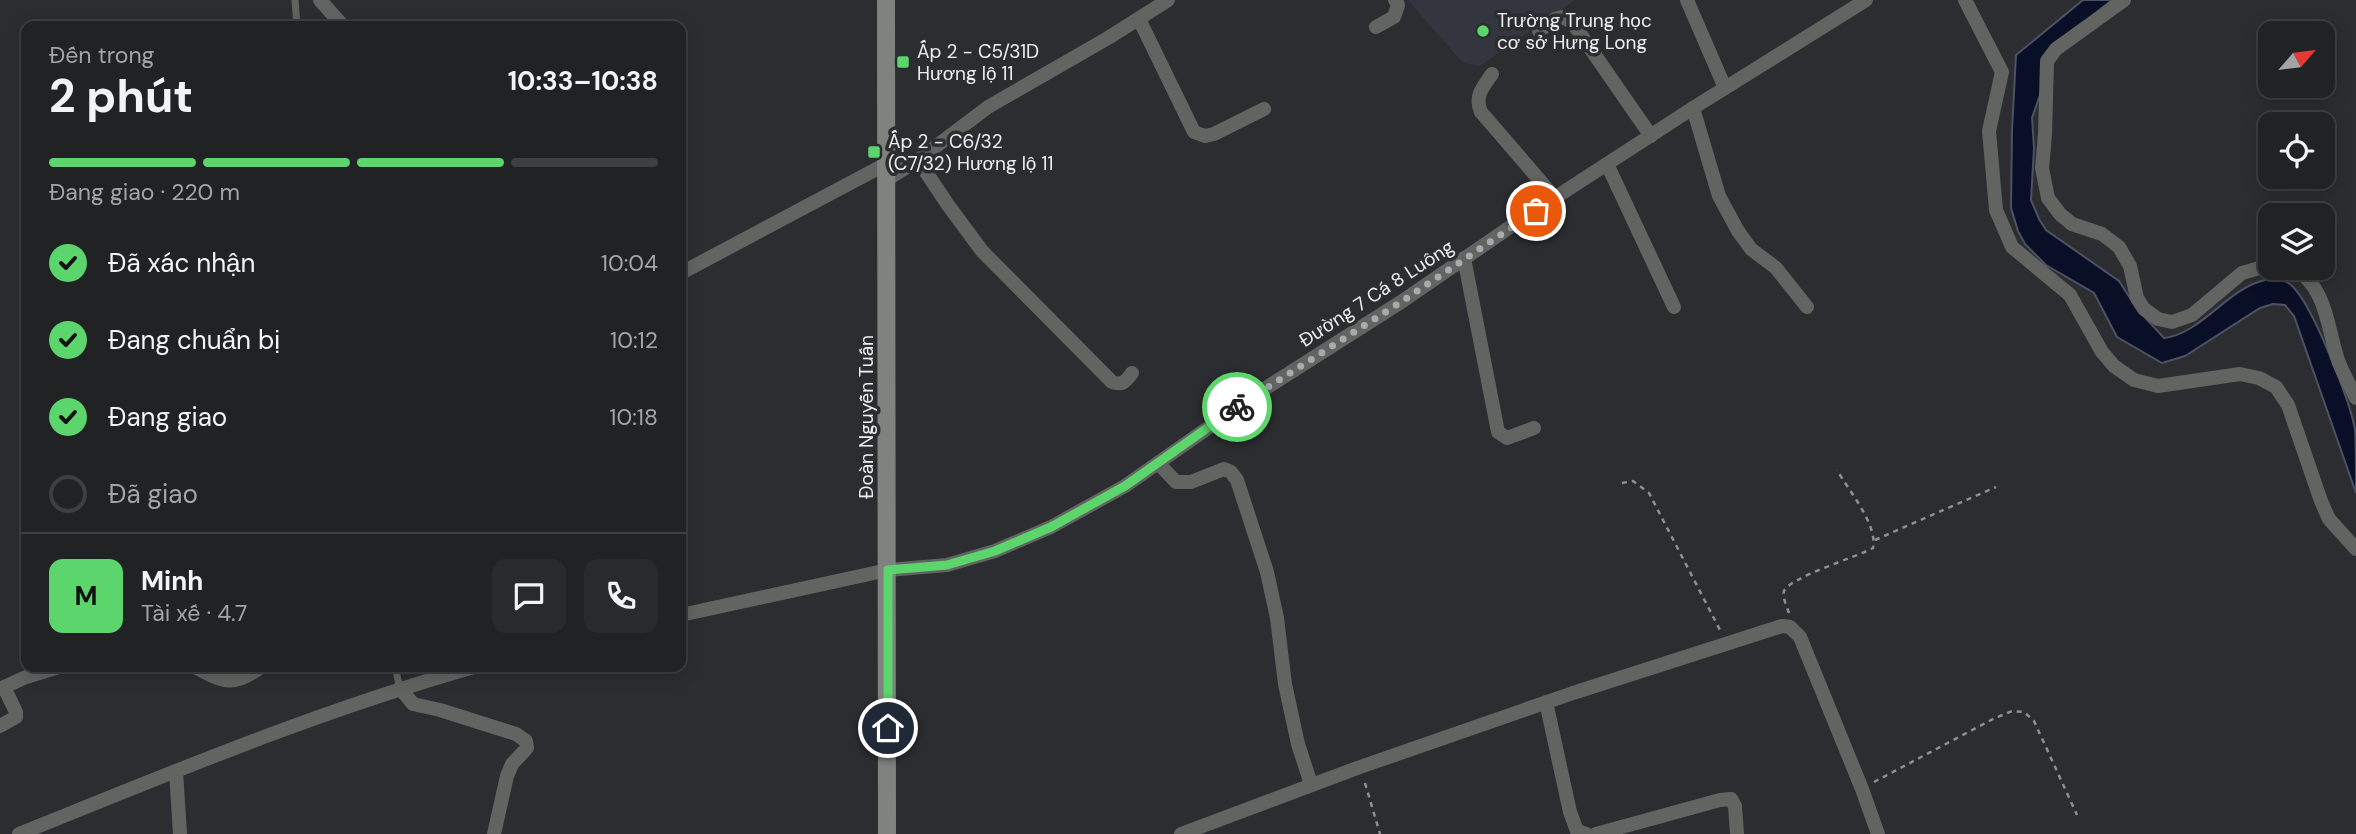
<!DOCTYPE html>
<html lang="vi">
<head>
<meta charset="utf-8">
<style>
  :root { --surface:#212224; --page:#292a2c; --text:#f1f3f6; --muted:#a2a4a6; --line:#3e3f41; --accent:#5cd56d }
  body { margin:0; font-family:"DM Sans",sans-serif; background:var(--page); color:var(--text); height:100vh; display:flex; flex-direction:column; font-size:26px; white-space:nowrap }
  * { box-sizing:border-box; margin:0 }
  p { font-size:23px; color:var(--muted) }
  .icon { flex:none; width:38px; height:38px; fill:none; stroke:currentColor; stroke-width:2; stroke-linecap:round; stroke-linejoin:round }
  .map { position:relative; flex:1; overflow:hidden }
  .drawer { position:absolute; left:21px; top:21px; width:665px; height:651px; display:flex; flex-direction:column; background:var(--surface); border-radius:14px; box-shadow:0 4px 18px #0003,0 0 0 2px var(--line) }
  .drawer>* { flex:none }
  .needle { width:46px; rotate:62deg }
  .tools { position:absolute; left:2258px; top:21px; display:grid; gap:14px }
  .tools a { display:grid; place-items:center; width:77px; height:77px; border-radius:14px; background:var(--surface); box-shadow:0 4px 18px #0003,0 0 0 2px var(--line); font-size:35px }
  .pin { position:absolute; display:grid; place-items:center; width:60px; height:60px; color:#fff; margin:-30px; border:4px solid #fff; border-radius:50%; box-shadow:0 2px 7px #0007 }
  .courier { position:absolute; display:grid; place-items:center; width:70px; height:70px; margin:-35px; border:5px solid #5cd56d; border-radius:50%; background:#fff; color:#222; box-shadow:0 2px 9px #0007 }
  .overview em { font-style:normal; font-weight:700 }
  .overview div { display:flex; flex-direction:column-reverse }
  .overview { display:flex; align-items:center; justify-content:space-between; height:119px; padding:0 28px }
  h1 { font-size:46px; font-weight:700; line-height:52px }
  .bar { display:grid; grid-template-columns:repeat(4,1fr); gap:10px 7px; align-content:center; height:84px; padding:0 28px }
  .bar i { height:9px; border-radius:5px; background:var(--line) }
  .bar .active { background:var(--accent) }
  .bar p { grid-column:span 4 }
  .line { display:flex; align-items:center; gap:18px; padding:0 28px; border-top:2px solid var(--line) }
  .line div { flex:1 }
  .round { display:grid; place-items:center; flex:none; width:74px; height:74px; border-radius:14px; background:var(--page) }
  ol { padding:0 28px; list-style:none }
  li { display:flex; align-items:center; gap:21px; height:77px }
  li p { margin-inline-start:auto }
  li .icon { padding:7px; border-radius:50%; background:var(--accent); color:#111; stroke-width:4 }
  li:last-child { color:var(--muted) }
  li i { width:38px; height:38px; border:4px solid var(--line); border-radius:50% }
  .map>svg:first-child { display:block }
</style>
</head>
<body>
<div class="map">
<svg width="2356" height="834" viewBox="0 0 2356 834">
  <rect width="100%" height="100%" fill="#2c2d30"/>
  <polygon fill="#33363f" points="1408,0 1575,0 1480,66 1462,62"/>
  <path fill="#090f26" stroke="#4d5263" stroke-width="2" d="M 2083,0 L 2112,0 L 2058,43 L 2032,118 L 2034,148 L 2031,200 L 2039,219 L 2046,230 L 2119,281 L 2137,309 L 2164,338 C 2201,334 2228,288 2265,280 C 2274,278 2282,278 2290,284 C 2312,302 2349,399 2355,429 C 2356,449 2356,473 2356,493 L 2294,316 L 2285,305 L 2273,304 L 2260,308 L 2185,356 L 2162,363 L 2117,337 L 2094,293 L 2046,265 L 2025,244 L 2018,231 L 2011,208 L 2012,130 L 2016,55 Z"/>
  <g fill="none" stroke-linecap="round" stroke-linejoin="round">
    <g stroke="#8e8f91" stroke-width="2.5" stroke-dasharray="5 5" stroke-linecap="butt">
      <polyline points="1622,483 1633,481 1649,493 1720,630"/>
      <polyline points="1875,540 1996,487"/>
      <path d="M 1789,613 C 1787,607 1782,597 1784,591 C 1790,577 1857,557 1873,548 C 1878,525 1849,491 1837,470"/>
      <polyline points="1874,782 1993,719 2012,711 2024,712 2034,721 2077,815"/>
      <polyline points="1365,783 1380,834"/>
    </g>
    <g stroke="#626462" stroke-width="7">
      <polyline points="295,0 297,26"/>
      <polyline points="395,667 400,688"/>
    </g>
    <g stroke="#626462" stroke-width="14">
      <polyline points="320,0 343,26"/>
      <polyline points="1687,0 1725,88"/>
      <polyline points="1965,0 2002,72 1989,131 1996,210 2012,247 2070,295 2102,352 2114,366 2134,380 2158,386 2240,374 2259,378 2276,387 2288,405 2321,501 2329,519 2356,549"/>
      <polyline points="2124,0 2056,49 2047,61 2045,135 2042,168 2048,198 2060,214 2072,224 2102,234 2119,247 2130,266 2137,298 2144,309 2158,319 2172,322 2192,315 2242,273 2270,265"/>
      <polyline points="1139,19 1194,132 1205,136 1214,134 1264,109"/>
      <polyline points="1376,27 1394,17 1398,5 1395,0"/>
      <polyline points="1539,31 1555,19 1562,17 1572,22 1651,136"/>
      <path d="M 1492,74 C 1483,87 1474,96 1481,112 L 1555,198"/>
      <polyline points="1693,108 1719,196 1738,231 1751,249 1776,268 1807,307"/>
      <path d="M 918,160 L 948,205 L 982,251 L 1112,382 C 1123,386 1126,381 1132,373"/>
      <polyline points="1607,164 1674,307"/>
      <polyline points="886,180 918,160 988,107 1108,38 1168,0"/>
      <polyline points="1464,258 1498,432 1507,438 1534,428"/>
      <path d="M 2293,268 C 2328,287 2327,330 2339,363 C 2344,375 2350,386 2356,398"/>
      <polyline points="681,273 886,164"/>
      <polyline points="1158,463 1176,482 1191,482 1224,469 1231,472 1237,480 1267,572 1277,618 1285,684 1298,744 1311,784"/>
      <polyline points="681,615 888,570 947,565 995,551 1051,527 1125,486 1258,393 1401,302 1516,223 1693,108 1866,0"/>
      <path d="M 195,667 C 223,682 233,688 261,667"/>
      <polyline points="400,688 413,704 440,710 516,734 526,741 527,748 512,764 507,776 494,834"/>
      <polyline points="0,689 26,677 59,667"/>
      <polyline points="1546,702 1570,812 1577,831 1586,834"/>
      <polyline points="0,726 16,717 16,712 4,687"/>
      <polyline points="176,771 180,834"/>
      <path d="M 19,834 C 168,774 318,711 474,667"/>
      <polyline points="1181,834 1360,767 1573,693 1782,626 1790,627 1800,637 1862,789 1878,834"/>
      <polyline points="1596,834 1720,800 1731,799 1735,806 1737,834"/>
    </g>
    <polyline stroke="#808280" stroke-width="18" points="886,0 887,834"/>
  </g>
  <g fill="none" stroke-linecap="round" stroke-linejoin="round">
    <polyline stroke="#a9aaad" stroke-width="7" stroke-dasharray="0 12.6" points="1237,407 1401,302 1536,211"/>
    <polyline stroke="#5cd56d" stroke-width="9" points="888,728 888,570 947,565 995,551 1051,527 1125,486 1237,407"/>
  </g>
  <g fill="#5cd56d" stroke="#2c2d30" stroke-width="2.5">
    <circle cx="1483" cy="31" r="7"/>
    <rect x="896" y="55" width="14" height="14" rx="3.5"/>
    <rect x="867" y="145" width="14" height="14" rx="3.5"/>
  </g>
  <g text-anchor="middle" stroke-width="7" stroke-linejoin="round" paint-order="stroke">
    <g font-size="19" fill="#edeef0" stroke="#2c2d30" text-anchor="start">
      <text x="1497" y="27">Trường Trung học<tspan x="1497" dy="22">cơ sở Hưng Long</tspan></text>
      <text x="917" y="58">Ấp 2 - C5/31D<tspan x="917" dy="22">Hương lộ 11</tspan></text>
      <text x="888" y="148">Ấp 2 - C6/32<tspan x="888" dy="22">(C7/32) Hương lộ 11</tspan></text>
    </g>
    <g font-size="19" fill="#edeef0" stroke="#2c2d30">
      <text transform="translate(1376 293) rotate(-33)" y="7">Đường 7 Cá 8 Luông</text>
      <text transform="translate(866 417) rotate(-90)" y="7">Đoàn Nguyễn Tuấn</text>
    </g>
  </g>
</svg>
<div class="tools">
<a><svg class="needle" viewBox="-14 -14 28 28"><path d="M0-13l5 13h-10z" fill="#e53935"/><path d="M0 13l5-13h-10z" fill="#a2a4a6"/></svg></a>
<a><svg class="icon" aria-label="locate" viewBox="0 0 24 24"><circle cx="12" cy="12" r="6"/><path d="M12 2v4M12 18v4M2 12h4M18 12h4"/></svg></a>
<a><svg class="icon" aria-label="layers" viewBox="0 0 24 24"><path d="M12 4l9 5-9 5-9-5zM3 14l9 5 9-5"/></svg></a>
</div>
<div class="pin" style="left:1536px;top:211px;background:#ea580c"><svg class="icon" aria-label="bag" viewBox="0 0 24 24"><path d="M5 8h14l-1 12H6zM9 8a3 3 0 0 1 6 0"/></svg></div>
<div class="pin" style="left:888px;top:728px;background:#1f2937"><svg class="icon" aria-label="home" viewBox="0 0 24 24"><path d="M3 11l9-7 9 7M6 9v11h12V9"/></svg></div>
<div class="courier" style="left:1237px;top:407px"><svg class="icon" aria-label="bike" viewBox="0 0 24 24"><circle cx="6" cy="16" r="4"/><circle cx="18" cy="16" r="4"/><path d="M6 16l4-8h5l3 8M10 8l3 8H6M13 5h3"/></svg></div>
<section class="drawer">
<div class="overview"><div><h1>2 phút</h1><p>Đến trong</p></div><em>10:33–10:38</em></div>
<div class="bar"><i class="active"></i><i class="active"></i><i class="active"></i><i></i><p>Đang giao · 220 m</p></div>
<ol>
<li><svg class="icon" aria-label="check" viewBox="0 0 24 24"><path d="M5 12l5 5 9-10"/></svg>Đã xác nhận<p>10:04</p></li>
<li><svg class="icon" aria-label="check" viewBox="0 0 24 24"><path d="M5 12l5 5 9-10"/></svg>Đang chuẩn bị<p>10:12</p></li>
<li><svg class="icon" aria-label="check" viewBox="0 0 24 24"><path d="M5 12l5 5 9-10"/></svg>Đang giao<p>10:18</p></li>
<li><i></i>Đã giao</li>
</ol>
<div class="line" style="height:126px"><b class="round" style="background:var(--accent);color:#111">M</b><div><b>Minh</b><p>Tài xế · 4.7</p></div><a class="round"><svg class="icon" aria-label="chat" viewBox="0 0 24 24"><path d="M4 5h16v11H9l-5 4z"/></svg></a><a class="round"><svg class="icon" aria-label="phone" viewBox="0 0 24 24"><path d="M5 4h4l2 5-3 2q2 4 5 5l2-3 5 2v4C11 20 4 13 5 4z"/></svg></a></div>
</section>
</div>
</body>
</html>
